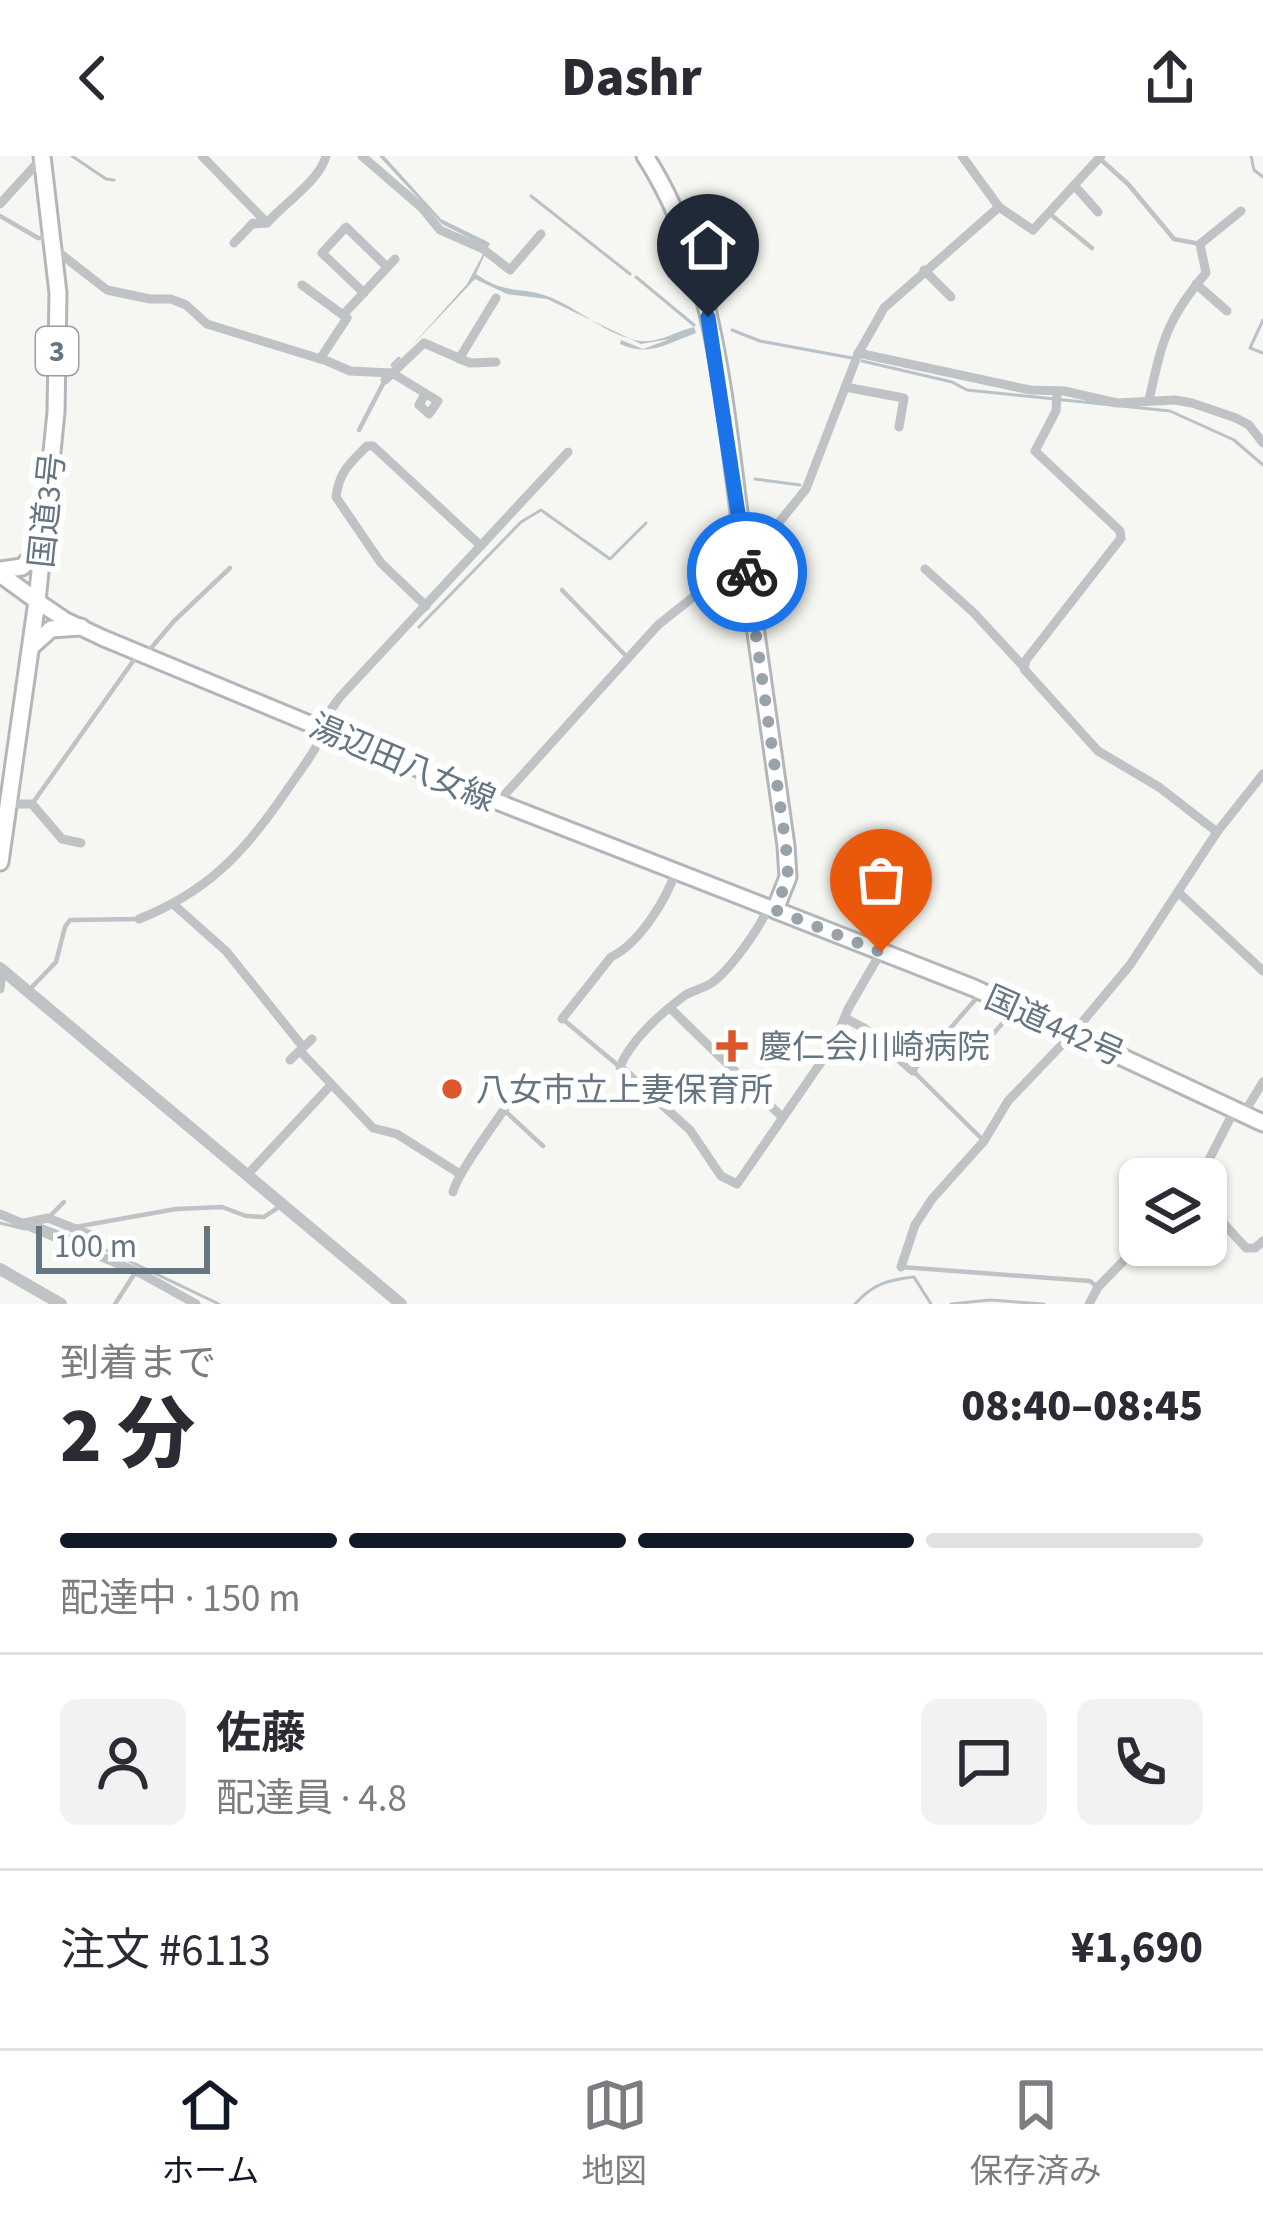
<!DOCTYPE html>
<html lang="ja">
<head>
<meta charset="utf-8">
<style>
  :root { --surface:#fff; --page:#f2f2f3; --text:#2b2b33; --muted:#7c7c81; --line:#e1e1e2; --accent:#111827 }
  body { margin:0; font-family:"Source Sans 3","Noto Sans JP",sans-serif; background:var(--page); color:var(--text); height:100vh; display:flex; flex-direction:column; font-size:45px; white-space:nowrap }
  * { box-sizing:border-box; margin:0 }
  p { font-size:39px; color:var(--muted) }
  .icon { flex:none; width:66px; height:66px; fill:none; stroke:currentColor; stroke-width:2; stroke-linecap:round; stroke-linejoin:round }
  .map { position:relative; height:1148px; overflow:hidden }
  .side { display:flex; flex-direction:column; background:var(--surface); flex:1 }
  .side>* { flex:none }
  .controls { position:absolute; left:1119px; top:1002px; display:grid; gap:24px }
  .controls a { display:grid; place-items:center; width:108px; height:108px; border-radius:18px; background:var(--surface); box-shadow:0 3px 9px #0004; font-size:60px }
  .scale { position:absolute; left:36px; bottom:30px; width:174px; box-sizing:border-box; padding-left:12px; border:6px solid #667582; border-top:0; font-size:33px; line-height:42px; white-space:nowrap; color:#667582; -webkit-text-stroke:9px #fff; paint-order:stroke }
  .pin { position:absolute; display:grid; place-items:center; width:102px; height:102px; color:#fff; margin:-123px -51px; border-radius:50% 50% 50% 0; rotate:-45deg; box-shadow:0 0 12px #0007 }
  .pin .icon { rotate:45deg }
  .courier { position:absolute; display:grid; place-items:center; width:120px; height:120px; margin:-60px; border:9px solid #1a73e8; border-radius:50%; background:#fff; color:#222; box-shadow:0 3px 15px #0007 }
  .head em { font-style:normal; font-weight:800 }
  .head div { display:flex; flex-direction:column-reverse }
  .head { display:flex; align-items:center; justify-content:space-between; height:204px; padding:0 60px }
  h1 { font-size:78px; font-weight:800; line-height:90px }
  .bar { display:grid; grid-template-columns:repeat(4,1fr); gap:18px 12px; align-content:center; height:144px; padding:0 60px }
  .bar i { height:15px; border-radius:9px; background:var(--line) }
  .bar .on { background:var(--accent) }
  .bar p { grid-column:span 4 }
  .line { display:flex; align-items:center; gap:30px; padding:0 60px; border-top:3px solid var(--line) }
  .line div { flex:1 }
  .round { display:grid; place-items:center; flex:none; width:126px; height:126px; border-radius:18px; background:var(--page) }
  header { display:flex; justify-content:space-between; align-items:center; height:156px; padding:0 60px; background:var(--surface); font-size:54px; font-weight:800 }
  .tabs { display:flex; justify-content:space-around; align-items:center; height:168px; border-top:3px solid var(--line); background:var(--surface); font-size:33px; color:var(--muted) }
  .tabs a { display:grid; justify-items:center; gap:6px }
  .tabs .on { color:var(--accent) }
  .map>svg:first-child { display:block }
</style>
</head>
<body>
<header><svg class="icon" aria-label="back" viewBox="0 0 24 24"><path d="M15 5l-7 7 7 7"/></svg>Dashr<svg class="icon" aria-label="share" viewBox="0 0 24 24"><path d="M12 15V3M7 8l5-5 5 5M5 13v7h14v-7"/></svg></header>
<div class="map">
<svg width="1263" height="1148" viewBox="0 0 1263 1148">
  <rect width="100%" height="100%" fill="#f6f6f2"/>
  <path fill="#b8c2c7" d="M 379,0 L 384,0 L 441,63 L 490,87 L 476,118 C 506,139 519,130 547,140 C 578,151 607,181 641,185 C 659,187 677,175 694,171 L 696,177 C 666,188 650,201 620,188 L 621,184 L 643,193 L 670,183 L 641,188 L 547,143 L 507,138 L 475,123 L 410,192 L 467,128 L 487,91 L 442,68 Z"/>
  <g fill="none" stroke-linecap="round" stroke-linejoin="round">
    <g stroke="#b8c2c7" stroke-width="3">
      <polyline points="72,0 106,23 114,24"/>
      <polyline points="1251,0 1254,14 1263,21"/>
      <polyline points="531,40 630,118"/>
      <polyline points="636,121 694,169"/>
      <polyline points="1263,164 1250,192 1263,197"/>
      <polyline points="732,174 760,185 852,202"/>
      <polyline points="862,205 952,226 967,234 1170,255 1234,284 1263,309"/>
      <polyline points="392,209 399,202"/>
      <polyline points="755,323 800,329"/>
      <polyline points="419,471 521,366 541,354 610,403 646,367"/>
      <polyline points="0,1067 25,1073"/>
      <polyline points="40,1069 106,1094 219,1148"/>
      <path d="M 855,1148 C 873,1128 887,1124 914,1121 L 931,1148"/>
      <polyline points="951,1148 990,1144 1044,1148"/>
    </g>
    <defs>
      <polyline id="secondary" points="37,445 65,464 103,482 498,646 775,754"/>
      <polyline id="primary" points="0,418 37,445"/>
      <g id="trunk">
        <path d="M 645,0 C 715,108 724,247 741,371 C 756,477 771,584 786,690 L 788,721 L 775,754 L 974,832 L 1263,967"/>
        <polyline points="0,414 22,411 41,392"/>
        <polyline points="31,491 51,473 81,471"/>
        <polyline points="0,706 37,445 56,256 58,137 42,0"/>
      </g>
    </defs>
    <use href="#secondary" stroke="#b1b6bb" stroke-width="20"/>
    <use href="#primary" stroke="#b2b7ba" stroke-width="21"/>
    <use href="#trunk" stroke="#b4b7ba" stroke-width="21"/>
    <g stroke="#bfc3c6" stroke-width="4.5">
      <polyline points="1099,2 1128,28 1174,83 1200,88"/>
      <polyline points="1050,58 1092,92"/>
      <polyline points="0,60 38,82 48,82"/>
      <polyline points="359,274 385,224"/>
      <polyline points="562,434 627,501"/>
      <polyline points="146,498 174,465 230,412"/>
      <polyline points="32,648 136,501"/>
      <polyline points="31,832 56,806 65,771 70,764 139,763"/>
      <polyline points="975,844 913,915 984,985"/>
      <polyline points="565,865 620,911"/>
      <polyline points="977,897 1012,856"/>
      <polyline points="504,954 543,990"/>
      <polyline points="48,1062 64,1046"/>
      <polyline points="75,1071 176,1053 222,1051 246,1060 264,1061 279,1051"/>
      <polyline points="901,1111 1090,1125 1096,1130"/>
      <polyline points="115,1148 135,1117"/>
    </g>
    <g stroke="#bfc3c6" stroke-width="9">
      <polyline points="202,0 267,67"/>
      <polyline points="362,0 421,51 440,74 483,93 510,114 541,78"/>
      <polyline points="962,0 999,51 1033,74 1101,0"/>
      <polyline points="1074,29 1098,56"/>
      <polyline points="0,48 40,4"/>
      <path d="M 252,68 L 267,67 C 285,47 320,24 326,0"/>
      <polyline points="234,87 253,67"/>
      <polyline points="53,92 107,134 150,143 171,143 186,149 207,168 327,205 350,215 392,217 438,245 429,258 419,249 425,238"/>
      <polyline points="924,114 951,141"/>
      <polyline points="1196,128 1227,155"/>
      <polyline points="302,129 347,162 320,203"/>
      <polyline points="364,137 322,97 346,71 387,111"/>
      <polyline points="343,159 395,103"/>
      <polyline points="858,197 1030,234 1064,235 1117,247 1175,244 1192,247 1236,262 1249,269 1263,287"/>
      <polyline points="459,203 496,142"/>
      <polyline points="385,224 424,187 470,207 496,206"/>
      <polyline points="845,231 904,242 899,271"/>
      <polyline points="1057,235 1056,255 1035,295 1120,375 1121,382 1026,504 1024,513 1098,595 1159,631 1217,676"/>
      <path d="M 1149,244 C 1162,186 1166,164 1206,117 L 1200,88 L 1241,55"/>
      <polyline points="925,413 974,457 1024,511"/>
      <path d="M 426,450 L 381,407 L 336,341 C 339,316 350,307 367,290 L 373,290 L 481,390"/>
      <polyline points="318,571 340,541 568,296"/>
      <polyline points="498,646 658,469 765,384 806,333 858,198 884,152 999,51"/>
      <polyline points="8,648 32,648 62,683 81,687"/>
      <polyline points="1178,736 1263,815"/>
      <polyline points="173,748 226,795 303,891"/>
      <path d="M 768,751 C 761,771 728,817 710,828 C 702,833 692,834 684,840 C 661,857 630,885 620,911 L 690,974 L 721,1020 L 737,1028 L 833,889 L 848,853 L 881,796"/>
      <path d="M 139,763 C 207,736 244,697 285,637 C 299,616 315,597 325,574"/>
      <polyline points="0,833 2,814"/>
      <polyline points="670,852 781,960"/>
      <polyline points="845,862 864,872 913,915"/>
      <path d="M 562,863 L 611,801 C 639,788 666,744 676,715"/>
      <polyline points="300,895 373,972 397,978 460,1018"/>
      <polyline points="290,904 312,883"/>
      <polyline points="1244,957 1263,926"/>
      <polyline points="248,1018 330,930"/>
      <polyline points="1199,1023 1235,953"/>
      <path d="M 453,1036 C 458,1016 495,968 509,946"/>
      <polyline points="1206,1048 1246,1092 1255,1092 1263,1085"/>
      <polyline points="0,1058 142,1118 196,1148"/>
      <polyline points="24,1067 48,1062 98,1082"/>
      <polyline points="901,1111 915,1069 932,1043 984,985 1008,945 1074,876 1130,809 1217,676 1263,618"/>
      <polyline points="1089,1148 1098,1131 1140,1088"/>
    </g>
    <g stroke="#bfc3c6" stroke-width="12">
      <polyline points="0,812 401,1148"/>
      <polyline points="0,1113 61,1148"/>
    </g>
    <use href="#secondary" stroke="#fff" stroke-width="14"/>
    <use href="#primary" stroke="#fff" stroke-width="15"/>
    <use href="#trunk" stroke="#fff" stroke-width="15"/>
  </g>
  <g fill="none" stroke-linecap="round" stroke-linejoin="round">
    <polyline stroke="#98a2a9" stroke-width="12" stroke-dasharray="0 21.6" points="747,416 786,690 788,721 775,754 881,796"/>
    <polyline stroke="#1a73e8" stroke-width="15" points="708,161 747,416"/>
  </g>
  <g fill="#dc582c" stroke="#fff" stroke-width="4.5">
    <path d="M726 872h12v12h12v12h-12v12h-12v-12h-12v-12h12z"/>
    <circle cx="452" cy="933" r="12"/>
  </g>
  <g text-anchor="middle" stroke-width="12" stroke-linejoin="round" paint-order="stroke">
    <rect fill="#fff" stroke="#949ea8" stroke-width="3" x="36" y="171" width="42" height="48" rx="9"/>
    <g font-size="30" font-weight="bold" fill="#667582">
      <text x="57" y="205">3</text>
    </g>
    <g font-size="33" fill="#667582" stroke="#fff">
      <text transform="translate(46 354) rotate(-84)" y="12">国道3号</text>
      <text transform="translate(403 606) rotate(23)" y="12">湯辺田八女線</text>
      <text transform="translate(1055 869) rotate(24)" y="12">国道442号</text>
    </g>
    <g font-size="33" fill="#667582" stroke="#fff" text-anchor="start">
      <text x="759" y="902">慶仁会川崎病院</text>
      <text x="476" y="945">八女市立上妻保育所</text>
    </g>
  </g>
</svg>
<div class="controls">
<a><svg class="icon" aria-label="layers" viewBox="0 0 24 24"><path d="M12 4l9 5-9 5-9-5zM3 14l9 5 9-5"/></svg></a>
</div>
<div class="scale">100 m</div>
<div class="pin" style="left:881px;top:796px;background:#ea580c"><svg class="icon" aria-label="bag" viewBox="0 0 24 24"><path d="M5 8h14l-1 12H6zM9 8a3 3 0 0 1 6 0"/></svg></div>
<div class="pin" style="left:708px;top:161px;background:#1f2937"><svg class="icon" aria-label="home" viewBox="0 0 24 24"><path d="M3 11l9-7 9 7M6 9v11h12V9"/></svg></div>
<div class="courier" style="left:747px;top:416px"><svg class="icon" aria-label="bike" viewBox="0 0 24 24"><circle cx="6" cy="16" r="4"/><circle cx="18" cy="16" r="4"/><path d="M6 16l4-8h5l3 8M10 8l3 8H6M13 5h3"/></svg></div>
</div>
<section class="side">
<div class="head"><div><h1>2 分</h1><p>到着まで</p></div><em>08:40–08:45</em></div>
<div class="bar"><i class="on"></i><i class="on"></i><i class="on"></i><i></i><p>配達中 · 150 m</p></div>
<div class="line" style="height:216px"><a class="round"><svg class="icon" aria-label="person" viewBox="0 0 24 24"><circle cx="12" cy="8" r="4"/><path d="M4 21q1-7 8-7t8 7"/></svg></a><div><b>佐藤</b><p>配達員 · 4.8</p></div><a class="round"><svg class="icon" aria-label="chat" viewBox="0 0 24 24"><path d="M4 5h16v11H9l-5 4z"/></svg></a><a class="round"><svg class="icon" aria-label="phone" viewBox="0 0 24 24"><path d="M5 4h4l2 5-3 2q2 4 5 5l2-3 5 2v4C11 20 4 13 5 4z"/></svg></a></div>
<div class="line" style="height:156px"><div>注文 #6113</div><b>¥1,690</b></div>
</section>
<nav class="tabs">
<a class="on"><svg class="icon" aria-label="home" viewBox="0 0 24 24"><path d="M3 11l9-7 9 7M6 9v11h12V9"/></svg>ホーム</a>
<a><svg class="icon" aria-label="map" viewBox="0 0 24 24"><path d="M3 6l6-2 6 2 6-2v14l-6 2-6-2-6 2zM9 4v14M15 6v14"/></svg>地図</a>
<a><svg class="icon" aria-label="saved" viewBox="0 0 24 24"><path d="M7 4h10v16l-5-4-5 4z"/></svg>保存済み</a>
</nav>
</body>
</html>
